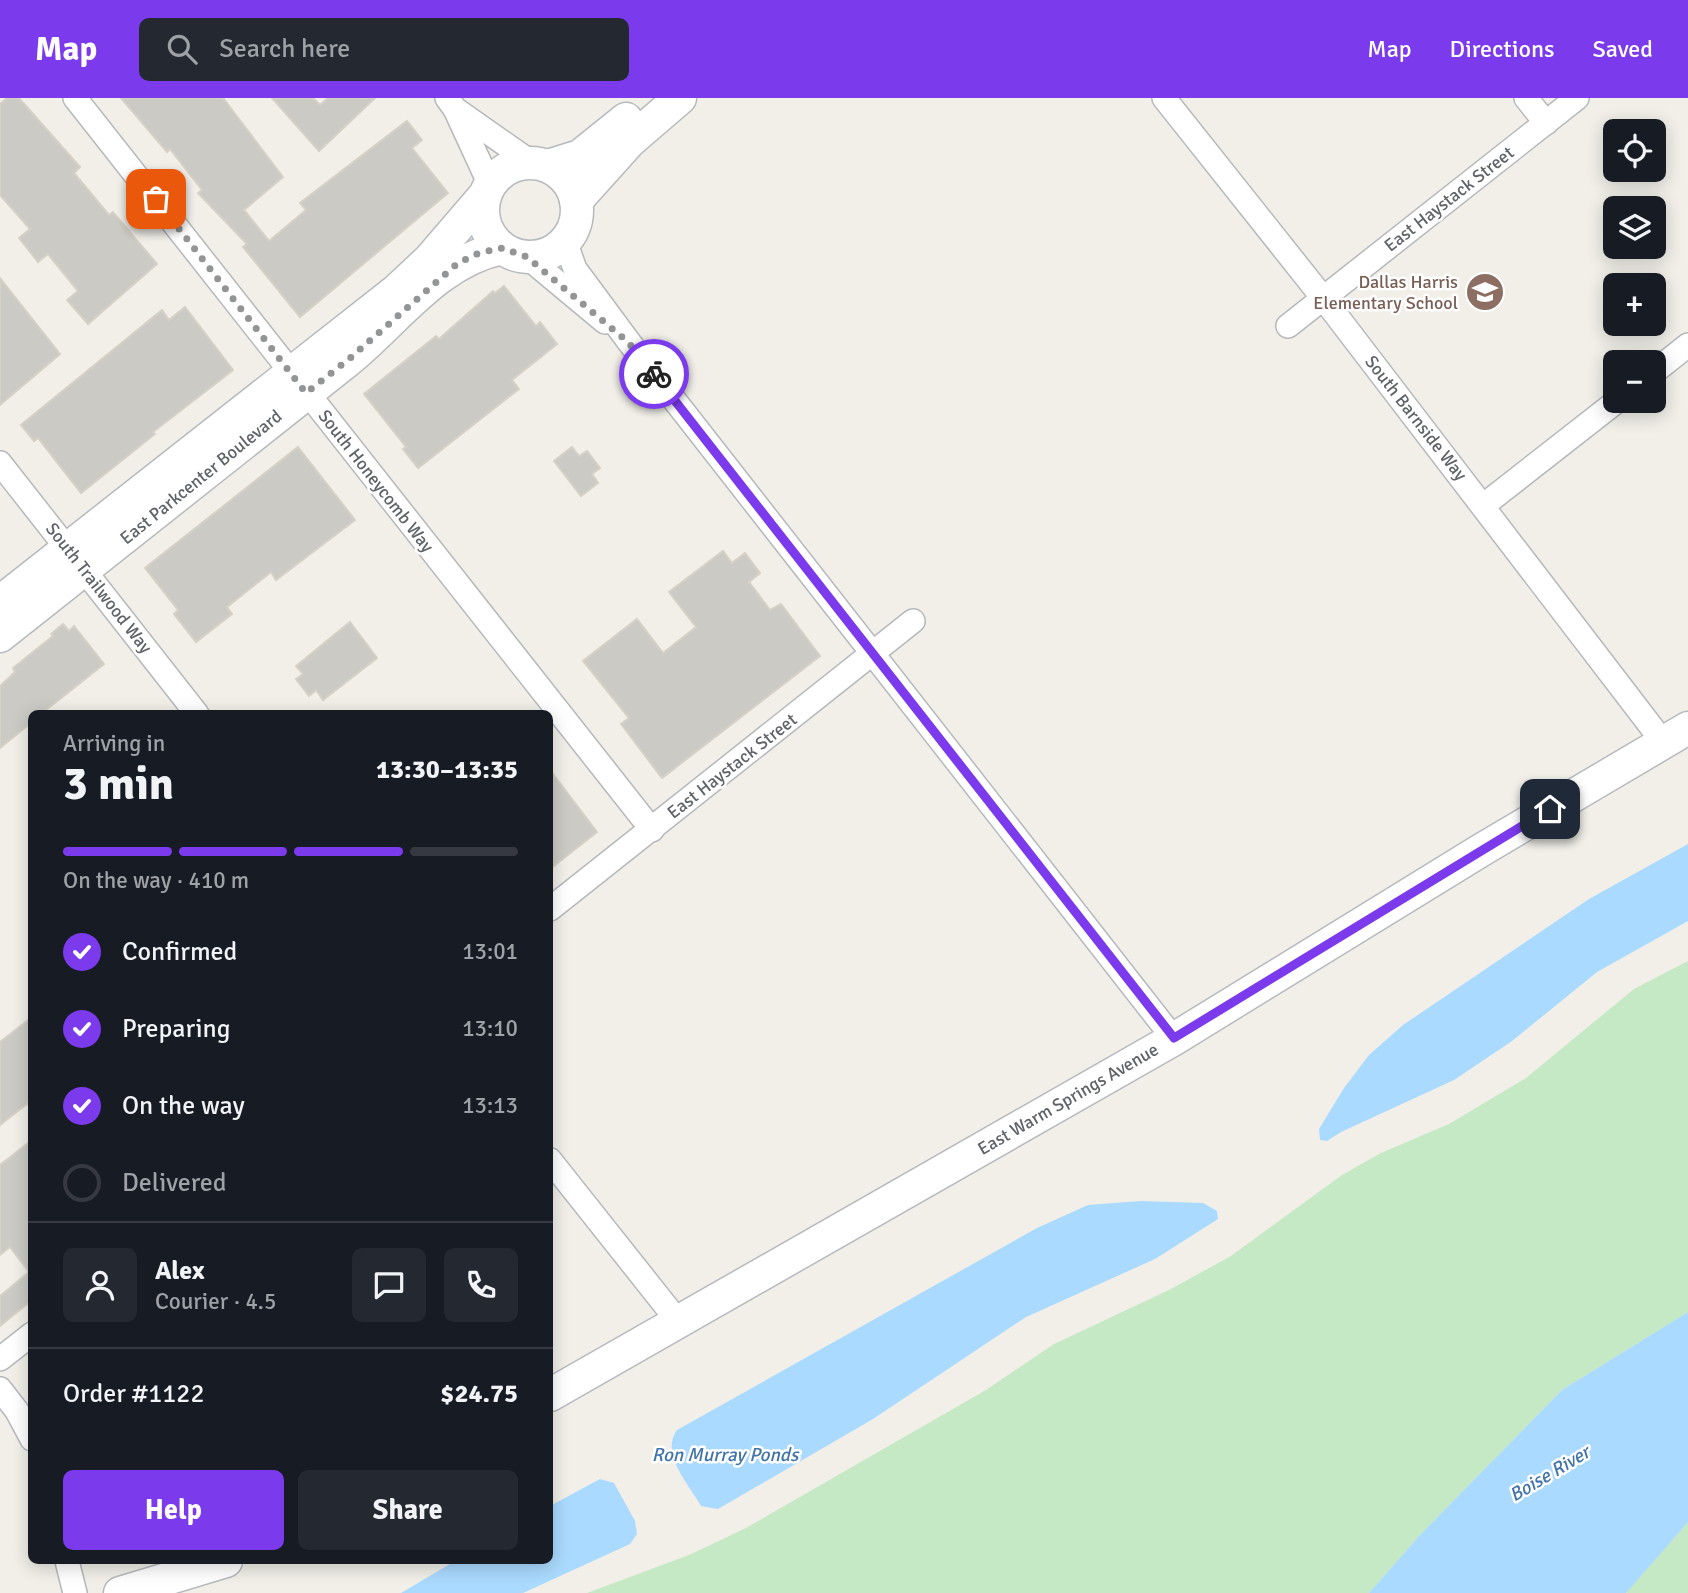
<!DOCTYPE html>
<html lang="en">
<head>
<meta charset="utf-8">
<style>
  :root { --surface:#171b24; --page:#242831; --text:#f1f3f6; --muted:#9ea1a6; --line:#363941; --accent:#7c3aed }
  body { margin:0; font-family:Signika,sans-serif; background:var(--page); color:var(--text); height:100vh; display:flex; flex-direction:column; font-size:26px; white-space:nowrap }
  * { box-sizing:border-box; margin:0 }
  p { font-size:23px; color:var(--muted) }
  .icon { flex:none; width:38px; height:38px; fill:none; stroke:currentColor; stroke-width:2; stroke-linecap:round; stroke-linejoin:round }
  .map { position:relative; flex:1; overflow:hidden }
  .sheet { position:absolute; left:28px; top:612px; width:525px; height:854px; display:flex; flex-direction:column; background:var(--surface); border-radius:10px; box-shadow:0 4px 18px #0003 }
  .sheet>* { flex:none }
  .fabs { position:absolute; left:1603px; top:21px; display:grid; gap:14px }
  .fabs a { display:grid; place-items:center; width:63px; height:63px; border-radius:10px; background:var(--surface); box-shadow:0 4px 18px #0003; font-size:35px }
  .pin { position:absolute; display:grid; place-items:center; width:60px; height:60px; color:#fff; margin:-30px; border-radius:14px; box-shadow:0 4px 10px #0006 }
  .courier { position:absolute; display:grid; place-items:center; width:70px; height:70px; margin:-35px; border:5px solid #7c3aed; border-radius:50%; background:#fff; color:#222; box-shadow:0 2px 9px #0007 }
  .overview em { font-style:normal; font-weight:700 }
  .overview div { display:flex; flex-direction:column-reverse }
  .overview { display:flex; align-items:center; justify-content:space-between; height:119px; padding:0 35px }
  h1 { font-size:46px; font-weight:700; line-height:52px }
  .bar { display:grid; grid-template-columns:repeat(4,1fr); gap:10px 7px; align-content:center; height:84px; padding:0 35px }
  .bar i { height:9px; border-radius:5px; background:var(--line) }
  .bar .active { background:var(--accent) }
  .bar p { grid-column:span 4 }
  .line { display:flex; align-items:center; gap:18px; padding:0 35px; border-top:2px solid var(--line) }
  .line div { flex:1 }
  .round { display:grid; place-items:center; flex:none; width:74px; height:74px; border-radius:10px; background:var(--page) }
  ol { padding:0 35px; list-style:none }
  li { display:flex; align-items:center; gap:21px; height:77px }
  li p { margin-inline-start:auto }
  li .icon { padding:7px; border-radius:50%; background:var(--accent); color:#fff; stroke-width:4 }
  li:last-child { color:var(--muted) }
  li i { width:38px; height:38px; border:4px solid var(--line); border-radius:50% }
  .button { display:flex; gap:14px; margin-top:auto; padding:14px 35px }
  .button a { flex:1; height:80px; border-radius:10px; background:var(--accent); color:#fff; font-size:28px; font-weight:700; line-height:80px; text-align:center }
  .button a+a { background:var(--page); color:var(--text) }
  header { display:flex; align-items:center; gap:42px; box-sizing:border-box; height:98px; padding:0 35px; background:var(--accent); color:#fff }
  header strong { font-size:33px }
  nav { display:flex; gap:38px; margin-inline-start:auto; font-size:24px }
  .search { width:490px; height:63px; background:var(--page); display:flex; align-items:center; gap:18px; box-sizing:border-box; padding:0 24px; border-radius:10px; color:var(--muted); font-size:26px }
  .map>svg:first-child { display:block }
</style>
</head>
<body>
<header>
<strong>Map</strong>
<div class="search"><svg class="icon" aria-label="search" viewBox="0 0 24 24"><circle cx="10" cy="10" r="6"/><path d="M15 15l6 6"/></svg>Search here</div>
<nav><a>Map</a><a>Directions</a><a>Saved</a></nav>
</header>
<div class="map">
<svg width="1688" height="1495" viewBox="0 0 1688 1495">
  <rect width="100%" height="100%" fill="#f1efe8"/>
  <g fill="#c5e8c5">
    <polygon points="1688,863 1688,1214 1562,1292 1420,1437 1369,1495 587,1495 689,1457 746,1430 986,1292 1054,1246 1169,1192 1231,1158 1342,1077 1381,1055 1449,1026 1526,980 1634,891"/>
    <polygon points="1688,1424 1688,1495 1626,1495 1629,1489"/>
  </g>
  <g fill="#aadaff">
    <polygon points="1688,746 1688,823 1597,874 1512,943 1454,982 1341,1034 1327,1043 1320,1042 1319,1031 1344,990 1369,957 1403,927 1589,801"/>
    <path d="M 1141,1103 L 1203,1105 L 1217,1113 L 1218,1121 L 1155,1161 L 1026,1219 L 873,1321 L 718,1411 L 701,1408 C 688,1385 660,1356 677,1332 L 1037,1130 L 1088,1107 Z"/>
    <polygon points="1688,1214 1688,1424 1626,1495 1369,1495 1420,1437 1562,1292"/>
    <polygon points="600,1381 614,1385 635,1423 637,1436 630,1446 523,1495 401,1495 455,1463 550,1463 550,1408"/>
  </g>
  <g fill="#cccac5" stroke="#d6d1c6" stroke-width="2">
    <polygon points="7,0 19,0 80,69 74,75 109,117 113,114 157,166 88,226 67,202 78,193 48,156 38,164 19,140 30,131 0,97 0,6"/>
    <polygon points="121,0 223,0 283,79 244,112 269,143 306,112 300,105 407,23 422,42 412,50 448,95 300,219 243,149 247,146 198,95 202,92 170,51 167,54"/>
    <polygon points="272,0 313,0 320,7 328,0 375,0 319,53"/>
    <polygon points="0,180 60,256 0,307"/>
    <polygon points="504,188 536,228 540,224 557,246 512,282 519,291 418,370 403,351 406,349 364,296 436,238 439,241 493,193 495,195"/>
    <polygon points="185,209 233,272 153,334 155,336 81,395 38,340 34,343 21,327 162,212 169,222"/>
    <polygon points="298,349 355,422 276,482 271,474 227,509 232,516 196,544 174,516 178,512 145,470"/>
    <polygon points="572,349 579,358 587,353 600,370 592,376 598,385 581,398 554,363"/>
    <polygon points="723,453 732,465 745,455 760,475 749,484 770,512 781,506 820,558 662,680 621,626 629,620 583,563 637,521 663,555 696,529 669,494"/>
    <polygon points="350,524 377,560 323,602 316,592 309,598 296,581 303,576 296,568"/>
    <polygon points="63,526 69,533 74,528 104,566 41,616 32,616 32,624 0,650 0,588 15,574 13,570 53,538 51,536"/>
    <polygon points="550,672 597,734 550,771"/>
    <polygon points="32,919 32,1002 0,1027 0,944"/>
    <polygon points="32,1042 32,1202 0,1228 0,1198 29,1174 10,1149 0,1157 0,1067"/>
  </g>
  <g fill="none" stroke-linecap="round" stroke-linejoin="round">
    <defs>
      <g id="street">
        <polyline points="75,0 652,732"/>
        <polyline points="447,0 455,11 490,87"/>
        <polyline points="1164,0 1323,200 1663,644"/>
        <polyline points="1526,0 1546,25"/>
        <polyline points="455,11 532,65"/>
        <polyline points="565,143 575,171 629,244 1174,941"/>
        <polyline points="527,159 605,224"/>
        <polyline points="1288,228 1577,0"/>
        <polyline points="1654,274 1688,247"/>
        <polyline points="0,365 197,616"/>
        <polyline points="1484,407 1617,303"/>
        <polyline points="550,811 913,523"/>
        <polyline points="550,1062 677,1222"/>
        <polyline points="0,1261 32,1236"/>
        <polyline points="0,1291 17,1313 32,1341"/>
        <polyline points="67,1463 75,1495"/>
      </g>
      <g id="secondary">
        <circle cx="530" cy="112" r="47"/>
        <polyline points="548,68 580,58 626,21"/>
        <polyline points="576,103 630,43 680,0"/>
        <polyline points="0,504 397,192 430,161 485,97"/>
        <path d="M 0,538 C 116,447 231,355 346,264 C 396,224 437,163 502,150"/>
        <polyline points="550,1297 1174,941 1483,751 1688,630"/>
        <polyline points="120,1495 226,1463"/>
      </g>
    </defs>
    <use href="#street" stroke="#b5b8bc" stroke-width="26"/>
    <use href="#secondary" stroke="#b6babf" stroke-width="35"/>
    <use href="#street" stroke="#fff" stroke-width="23"/>
    <use href="#secondary" stroke="#fff" stroke-width="32"/>
  </g>
  <g fill="none" stroke-linecap="round" stroke-linejoin="round">
    <polyline stroke="#929495" stroke-width="7" stroke-dasharray="0 12.6" points="156,101 306,295 349,261 458,165 479,155 502,150 527,159 628,244 654,276"/>
    <polyline stroke="#7c3aed" stroke-width="9" points="654,276 1174,940 1550,711"/>
  </g>
  <defs>
    <symbol id="school-disc" viewBox="-11 -11 22 22"><circle r="9.5" fill="#8d6e63" stroke="#fff"/><path d="M0-5L7-2L0 1L-7-2ZM-4 1L0 2.5L4 1V4Q0 6-4 4Z" fill="#fff"/></symbol>
  </defs>
  <g fill-rule="evenodd">
    <use href="#school-disc" x="1463" y="172" width="44" height="44"/>
  </g>
  <g text-anchor="middle" stroke-width="5" stroke-linejoin="round" paint-order="stroke">
    <g font-size="18" fill="#5f6368" stroke="#fff">
      <text transform="translate(1449 101) rotate(-38)" y="6">East Haystack Street</text>
      <text transform="translate(1416 320) rotate(52)" y="6">South Barnside Way</text>
      <text transform="translate(201 379) rotate(-39)" y="6">East Parkcenter Boulevard</text>
      <text transform="translate(376 383) rotate(52)" y="6">South Honeycomb Way</text>
      <text transform="translate(99 490) rotate(52)" y="6">South Trailwood Way</text>
      <text transform="translate(732 668) rotate(-38)" y="6">East Haystack Street</text>
      <text transform="translate(1068 1001) rotate(-30)" y="6">East Warm Springs Avenue</text>
    </g>
    <g font-size="18" fill="#785e54" stroke="#fff" text-anchor="end">
      <text x="1458" y="190">Dallas Harris<tspan x="1458" dy="21">Elementary School</tspan></text>
    </g>
    <g font-size="19" font-style="italic" fill="#4174aa" stroke="#fff">
      <text x="725" y="1363">Ron Murray Ponds</text>
      <text transform="translate(1549 1375) rotate(-31)" y="7">Boise River</text>
    </g>
  </g>
</svg>
<div class="fabs">
<a><svg class="icon" aria-label="locate" viewBox="0 0 24 24"><circle cx="12" cy="12" r="6"/><path d="M12 2v4M12 18v4M2 12h4M18 12h4"/></svg></a>
<a><svg class="icon" aria-label="layers" viewBox="0 0 24 24"><path d="M12 4l9 5-9 5-9-5zM3 14l9 5 9-5"/></svg></a>
<a>+</a>
<a>−</a>
</div>
<div class="pin" style="left:156px;top:101px;background:#ea580c"><svg class="icon" aria-label="bag" viewBox="0 0 24 24"><path d="M5 8h14l-1 12H6zM9 8a3 3 0 0 1 6 0"/></svg></div>
<div class="pin" style="left:1550px;top:711px;background:#1f2937"><svg class="icon" aria-label="home" viewBox="0 0 24 24"><path d="M3 11l9-7 9 7M6 9v11h12V9"/></svg></div>
<div class="courier" style="left:654px;top:276px"><svg class="icon" aria-label="bike" viewBox="0 0 24 24"><circle cx="6" cy="16" r="4"/><circle cx="18" cy="16" r="4"/><path d="M6 16l4-8h5l3 8M10 8l3 8H6M13 5h3"/></svg></div>
<section class="sheet">
<div class="overview"><div><h1>3 min</h1><p>Arriving in</p></div><em>13:30–13:35</em></div>
<div class="bar"><i class="active"></i><i class="active"></i><i class="active"></i><i></i><p>On the way · 410 m</p></div>
<ol>
<li><svg class="icon" aria-label="check" viewBox="0 0 24 24"><path d="M5 12l5 5 9-10"/></svg>Confirmed<p>13:01</p></li>
<li><svg class="icon" aria-label="check" viewBox="0 0 24 24"><path d="M5 12l5 5 9-10"/></svg>Preparing<p>13:10</p></li>
<li><svg class="icon" aria-label="check" viewBox="0 0 24 24"><path d="M5 12l5 5 9-10"/></svg>On the way<p>13:13</p></li>
<li><i></i>Delivered</li>
</ol>
<div class="line" style="height:126px"><a class="round"><svg class="icon" aria-label="person" viewBox="0 0 24 24"><circle cx="12" cy="8" r="4"/><path d="M4 21q1-7 8-7t8 7"/></svg></a><div><b>Alex</b><p>Courier · 4.5</p></div><a class="round"><svg class="icon" aria-label="chat" viewBox="0 0 24 24"><path d="M4 5h16v11H9l-5 4z"/></svg></a><a class="round"><svg class="icon" aria-label="phone" viewBox="0 0 24 24"><path d="M5 4h4l2 5-3 2q2 4 5 5l2-3 5 2v4C11 20 4 13 5 4z"/></svg></a></div>
<div class="line" style="height:91px"><div>Order #1122</div><b>$24.75</b></div>
<div class="button"><a>Help</a><a>Share</a></div>
</section>
</div>
</body>
</html>
